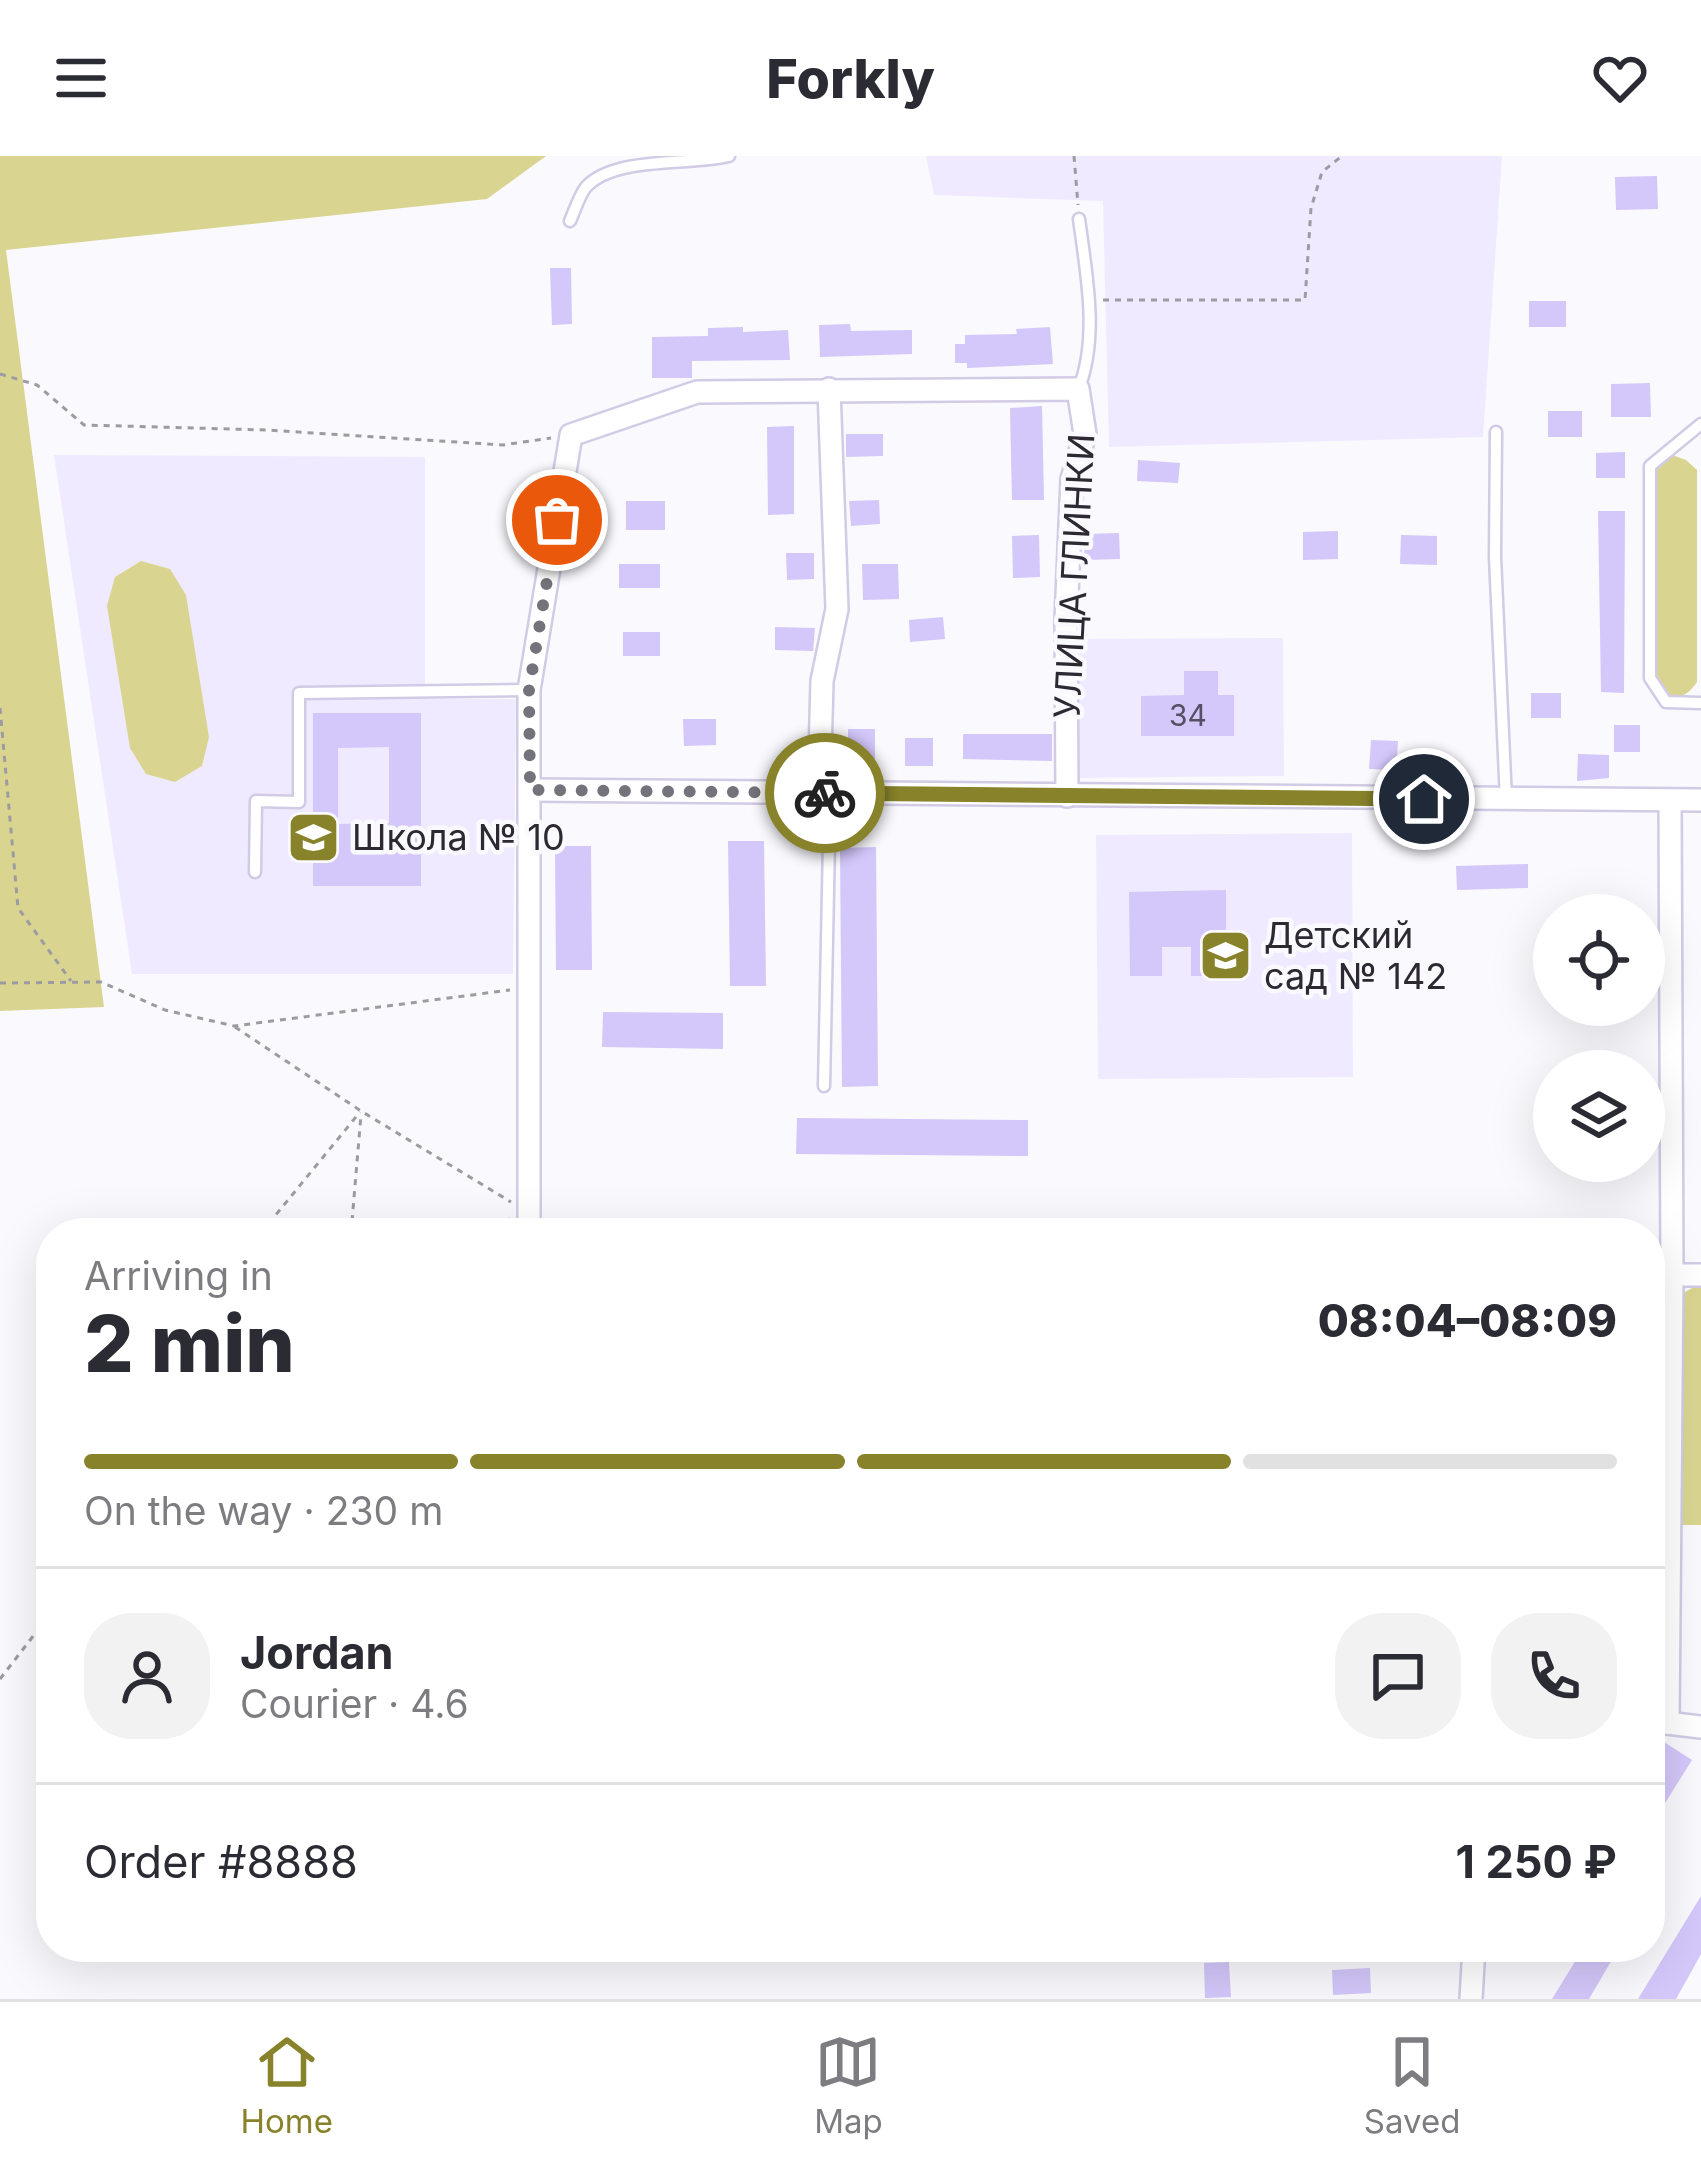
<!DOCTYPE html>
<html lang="en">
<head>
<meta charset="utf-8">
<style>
  :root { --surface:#fff; --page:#f2f2f3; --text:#2b2b33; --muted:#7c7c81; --line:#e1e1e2; --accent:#88822a }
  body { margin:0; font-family:Inter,sans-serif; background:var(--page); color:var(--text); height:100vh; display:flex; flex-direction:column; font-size:45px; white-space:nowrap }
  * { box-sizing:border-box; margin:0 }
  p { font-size:39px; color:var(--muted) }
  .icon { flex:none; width:66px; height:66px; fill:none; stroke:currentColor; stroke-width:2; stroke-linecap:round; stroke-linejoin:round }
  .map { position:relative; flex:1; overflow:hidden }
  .panel { position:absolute; left:36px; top:1062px; width:1629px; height:744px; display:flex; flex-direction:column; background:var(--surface); border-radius:48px; box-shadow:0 12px 48px #0002 }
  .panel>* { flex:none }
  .controls { position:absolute; left:1533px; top:738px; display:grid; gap:24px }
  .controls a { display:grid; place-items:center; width:132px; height:132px; border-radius:50%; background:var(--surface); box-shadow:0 12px 48px #0002; font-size:60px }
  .pin { position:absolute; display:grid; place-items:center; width:102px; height:102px; color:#fff; margin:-51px; border:6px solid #fff; border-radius:50%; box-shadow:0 3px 12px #0007 }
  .courier { position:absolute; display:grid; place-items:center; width:120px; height:120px; margin:-60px; border:9px solid #88822a; border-radius:50%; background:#fff; color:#222; box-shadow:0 3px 15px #0007 }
  .overview em { font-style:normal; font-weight:800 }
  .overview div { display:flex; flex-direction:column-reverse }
  .overview { display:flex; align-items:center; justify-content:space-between; height:204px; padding:0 48px }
  h1 { font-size:78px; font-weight:800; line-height:90px }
  .bar { display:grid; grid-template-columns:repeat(4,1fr); gap:18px 12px; align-content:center; height:144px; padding:0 48px }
  .bar i { height:15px; border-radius:9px; background:var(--line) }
  .bar .active { background:var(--accent) }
  .bar p { grid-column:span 4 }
  .line { display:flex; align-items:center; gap:30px; padding:0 48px; border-top:3px solid var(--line) }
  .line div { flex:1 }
  .round { display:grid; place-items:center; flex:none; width:126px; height:126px; border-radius:48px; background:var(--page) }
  header { display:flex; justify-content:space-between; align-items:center; height:156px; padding:0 48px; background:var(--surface); font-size:54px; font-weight:800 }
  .menu { display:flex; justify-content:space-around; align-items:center; height:168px; border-top:3px solid var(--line); background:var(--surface); font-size:33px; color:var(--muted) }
  .menu a { display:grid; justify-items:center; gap:6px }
  .menu .active { color:var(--accent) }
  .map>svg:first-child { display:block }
</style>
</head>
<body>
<header><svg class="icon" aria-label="menu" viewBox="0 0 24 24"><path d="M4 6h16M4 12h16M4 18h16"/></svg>Forkly<svg class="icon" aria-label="heart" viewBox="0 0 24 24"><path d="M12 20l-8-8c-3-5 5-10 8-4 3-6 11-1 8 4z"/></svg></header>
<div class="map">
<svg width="1701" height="1843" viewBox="0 0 1701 1843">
  <rect width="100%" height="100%" fill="#faf9fe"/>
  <g fill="#efeaff">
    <polygon points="926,0 1502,0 1483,281 1109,291 1103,45 934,39"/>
    <polygon points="54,299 425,301 425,543 516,543 513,818 132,818"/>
    <polygon points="1283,482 1284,620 1073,622 1072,483"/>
    <polygon points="1352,677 1353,921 1098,923 1096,679"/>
  </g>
  <g fill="#d9d590">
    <polygon points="0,0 546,0 487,43 6,94 104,851 0,855"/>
    <path d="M 1672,299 L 1686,304 L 1697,314 L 1697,526 C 1683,546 1670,545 1657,525 L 1654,319 L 1660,305 Z"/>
    <polygon points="141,405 170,413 186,439 209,581 202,610 175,626 146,618 130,592 107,450 115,421"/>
    <polygon points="1701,1127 1701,1369 1677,1369 1678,1140"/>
  </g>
  <g fill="#d4c7fa" fill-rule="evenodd">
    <polygon points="1657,20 1658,53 1616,54 1615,21"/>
    <polygon points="550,112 571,112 572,168 552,169"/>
    <rect x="1529" y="145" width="37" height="26"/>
    <polygon points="850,168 851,175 912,174 912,198 820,201 819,169"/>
    <polygon points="743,171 743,176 788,174 790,204 692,205 692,222 652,222 652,181 708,180 708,172"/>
    <polygon points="1050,171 1053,208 967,212 967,207 955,207 955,188 965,188 965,179 1017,178 1016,173"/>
    <polygon points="1650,227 1651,261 1611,261 1611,228"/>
    <polygon points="1042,250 1044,344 1012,344 1010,252"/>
    <rect x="1548" y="255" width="34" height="26"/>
    <polygon points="794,270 794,358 768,359 767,271"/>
    <polygon points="846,278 883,278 883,300 846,301"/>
    <polygon points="1625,296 1625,322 1596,322 1596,297"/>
    <polygon points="1138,304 1180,307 1178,327 1137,325"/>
    <polygon points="879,344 880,368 851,370 849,345"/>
    <rect x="626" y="345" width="39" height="29"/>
    <polygon points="1598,355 1625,355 1624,537 1601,536"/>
    <polygon points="1338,375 1338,403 1303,404 1303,376"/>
    <polygon points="1119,377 1120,403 1084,404 1085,378"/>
    <polygon points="1039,379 1040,421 1013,422 1012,380"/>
    <polygon points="1401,379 1437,380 1437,409 1400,408"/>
    <polygon points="786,397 814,397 814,423 787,424"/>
    <rect x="619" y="408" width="41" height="24"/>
    <polygon points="862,408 898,408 899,443 863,444"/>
    <polygon points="943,461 945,483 910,486 909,464"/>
    <polygon points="775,471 815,472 813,495 775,494"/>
    <rect x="623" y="476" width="37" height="24"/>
    <polygon points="1184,515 1218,515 1218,539 1234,539 1234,580 1141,580 1141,540 1184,539"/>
    <rect x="1531" y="537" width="30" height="25"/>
    <path d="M 313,557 L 421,557 L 421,730 L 313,730 ZM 389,591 L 389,667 L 338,668 L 338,592 Z"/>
    <polygon points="683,563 716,563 716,589 684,590"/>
    <rect x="1614" y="569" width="26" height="27"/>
    <polygon points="848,573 875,573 875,607 848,606"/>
    <polygon points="963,578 1052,578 1052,605 963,603"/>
    <rect x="905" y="582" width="28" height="28"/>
    <polygon points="1371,584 1398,585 1396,614 1369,613"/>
    <polygon points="1578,598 1609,599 1609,622 1577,625"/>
    <polygon points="728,685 764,685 766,830 730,830"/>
    <polygon points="555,690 591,690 592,814 556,814"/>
    <polygon points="876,691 878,930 842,931 840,692"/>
    <polygon points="1528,708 1528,732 1457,734 1456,710"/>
    <polygon points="1226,734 1226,820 1191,820 1191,791 1162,791 1162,820 1130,820 1129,736"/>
    <polygon points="603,856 723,857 723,893 602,891"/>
    <polygon points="797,962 1028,964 1028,1000 796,998"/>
    <polygon points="1664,1586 1692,1604 1650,1671 1650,1609"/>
    <polygon points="1701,1740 1701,1798 1676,1843 1638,1843"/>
    <polygon points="1584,1791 1594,1791 1613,1802 1589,1843 1552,1843"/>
    <polygon points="1229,1806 1231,1841 1205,1842 1204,1807"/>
    <polygon points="1370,1812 1371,1837 1333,1839 1332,1814"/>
  </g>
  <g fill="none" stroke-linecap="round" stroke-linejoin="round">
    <defs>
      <g id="service">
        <path d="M 570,65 C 575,54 579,40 586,31 C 615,0 686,10 729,0"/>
        <path d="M 1079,232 C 1099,180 1086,116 1079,63"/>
        <polyline points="1701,268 1650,310 1650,522 1666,546 1701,547"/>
        <polyline points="1496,276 1495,401 1506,644"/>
        <polyline points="255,716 256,645 299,646 299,537 529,534"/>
        <polyline points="824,930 830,637"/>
      </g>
      <g id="minor">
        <polyline points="531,634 1701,644"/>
        <polyline points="819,637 822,525 837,453 829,233"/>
        <polyline points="529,1077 529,534 571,279 697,236 1078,233 1085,278 1072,323 1066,463 1067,640"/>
        <polyline points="1650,1119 1701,1119"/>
        <polyline points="1650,1565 1701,1571"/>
        <polyline points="1668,1567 1672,1119 1670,645"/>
        <polyline points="1471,1843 1474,1791"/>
      </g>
    </defs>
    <use href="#service" stroke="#d2cbe6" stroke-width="15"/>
    <use href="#minor" stroke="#d2cbe6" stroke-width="26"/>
    <g stroke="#9d9ba2" stroke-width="3" stroke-dasharray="6 6" stroke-linecap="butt">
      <polyline points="1074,0 1078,49"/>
      <polyline points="1103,144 1305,144 1311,52 1322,16 1342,0"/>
      <polyline points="0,218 37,229 84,269 266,274 503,289 551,282"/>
      <polyline points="0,552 18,752 71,825"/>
      <polyline points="0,827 101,826 165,854 234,870 510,834"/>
      <polyline points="235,871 361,955 511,1046"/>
      <polyline points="261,1077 360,956"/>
      <polyline points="351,1077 361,959"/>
      <polyline points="473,1077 510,1063"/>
      <polyline points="0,1523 51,1457"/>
    </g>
    <use href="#service" stroke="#fff" stroke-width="10"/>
    <use href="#minor" stroke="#fff" stroke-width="21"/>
  </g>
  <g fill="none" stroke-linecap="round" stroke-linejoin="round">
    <polyline stroke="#74727a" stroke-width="12" stroke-dasharray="0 21.6" points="557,364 529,534 530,634 825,637"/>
    <polyline stroke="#88822a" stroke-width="15" points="825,637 1424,643"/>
  </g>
  <defs>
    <symbol id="school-square" viewBox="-11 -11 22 22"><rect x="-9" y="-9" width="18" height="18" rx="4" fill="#88822a" stroke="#faf9fe"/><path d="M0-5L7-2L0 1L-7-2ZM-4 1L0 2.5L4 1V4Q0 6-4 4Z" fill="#fff"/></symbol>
  </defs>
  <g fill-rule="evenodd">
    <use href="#school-square" x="284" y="652" width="59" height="59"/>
    <use href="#school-square" x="1196" y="770" width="59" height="59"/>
  </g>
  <g text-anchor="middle" stroke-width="9" stroke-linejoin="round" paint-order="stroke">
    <g font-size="30" fill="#565065">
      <text x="1188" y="570">34</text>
    </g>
    <g font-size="36" fill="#2c2933" stroke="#faf9fe">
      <text transform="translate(1074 420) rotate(-87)" y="13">УЛИЦА ГЛИНКИ</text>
    </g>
    <g font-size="36" fill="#2c2933" stroke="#faf9fe" text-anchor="start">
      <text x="352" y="694">Школа № 10</text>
      <text x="1264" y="792">Детский<tspan x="1264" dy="41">сад № 142</tspan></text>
    </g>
  </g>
</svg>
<div class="controls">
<a><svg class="icon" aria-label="locate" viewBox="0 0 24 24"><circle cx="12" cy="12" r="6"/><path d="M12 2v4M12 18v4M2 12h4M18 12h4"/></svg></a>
<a><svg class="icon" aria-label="layers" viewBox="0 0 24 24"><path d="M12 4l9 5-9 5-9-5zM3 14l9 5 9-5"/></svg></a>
</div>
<div class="pin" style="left:557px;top:364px;background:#ea580c"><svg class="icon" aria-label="bag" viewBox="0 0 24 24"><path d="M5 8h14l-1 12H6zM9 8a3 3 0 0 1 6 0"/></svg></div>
<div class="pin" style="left:1424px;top:643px;background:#1f2937"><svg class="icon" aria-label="home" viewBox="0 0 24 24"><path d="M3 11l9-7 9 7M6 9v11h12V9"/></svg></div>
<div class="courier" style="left:825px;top:637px"><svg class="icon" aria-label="bike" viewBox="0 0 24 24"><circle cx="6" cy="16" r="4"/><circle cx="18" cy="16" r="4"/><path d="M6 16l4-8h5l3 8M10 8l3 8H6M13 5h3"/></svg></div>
<section class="panel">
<div class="overview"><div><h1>2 min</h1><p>Arriving in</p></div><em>08:04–08:09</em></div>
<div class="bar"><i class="active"></i><i class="active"></i><i class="active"></i><i></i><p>On the way · 230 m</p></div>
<div class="line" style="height:216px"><a class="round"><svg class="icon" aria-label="person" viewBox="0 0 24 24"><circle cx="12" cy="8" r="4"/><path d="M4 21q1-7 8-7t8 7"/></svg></a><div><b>Jordan</b><p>Courier · 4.6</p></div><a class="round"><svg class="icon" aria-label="chat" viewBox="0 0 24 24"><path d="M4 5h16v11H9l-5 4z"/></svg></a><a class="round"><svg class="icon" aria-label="phone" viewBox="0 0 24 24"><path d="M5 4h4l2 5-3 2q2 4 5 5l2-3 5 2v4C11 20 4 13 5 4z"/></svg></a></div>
<div class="line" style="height:156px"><div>Order #8888</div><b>1 250 ₽</b></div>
</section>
</div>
<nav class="menu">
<a class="active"><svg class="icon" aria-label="home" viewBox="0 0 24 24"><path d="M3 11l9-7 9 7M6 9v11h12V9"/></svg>Home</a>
<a><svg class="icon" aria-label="map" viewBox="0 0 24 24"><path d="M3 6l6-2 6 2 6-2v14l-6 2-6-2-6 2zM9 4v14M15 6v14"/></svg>Map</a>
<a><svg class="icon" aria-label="saved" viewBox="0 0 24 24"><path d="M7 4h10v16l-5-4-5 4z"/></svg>Saved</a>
</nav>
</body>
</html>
